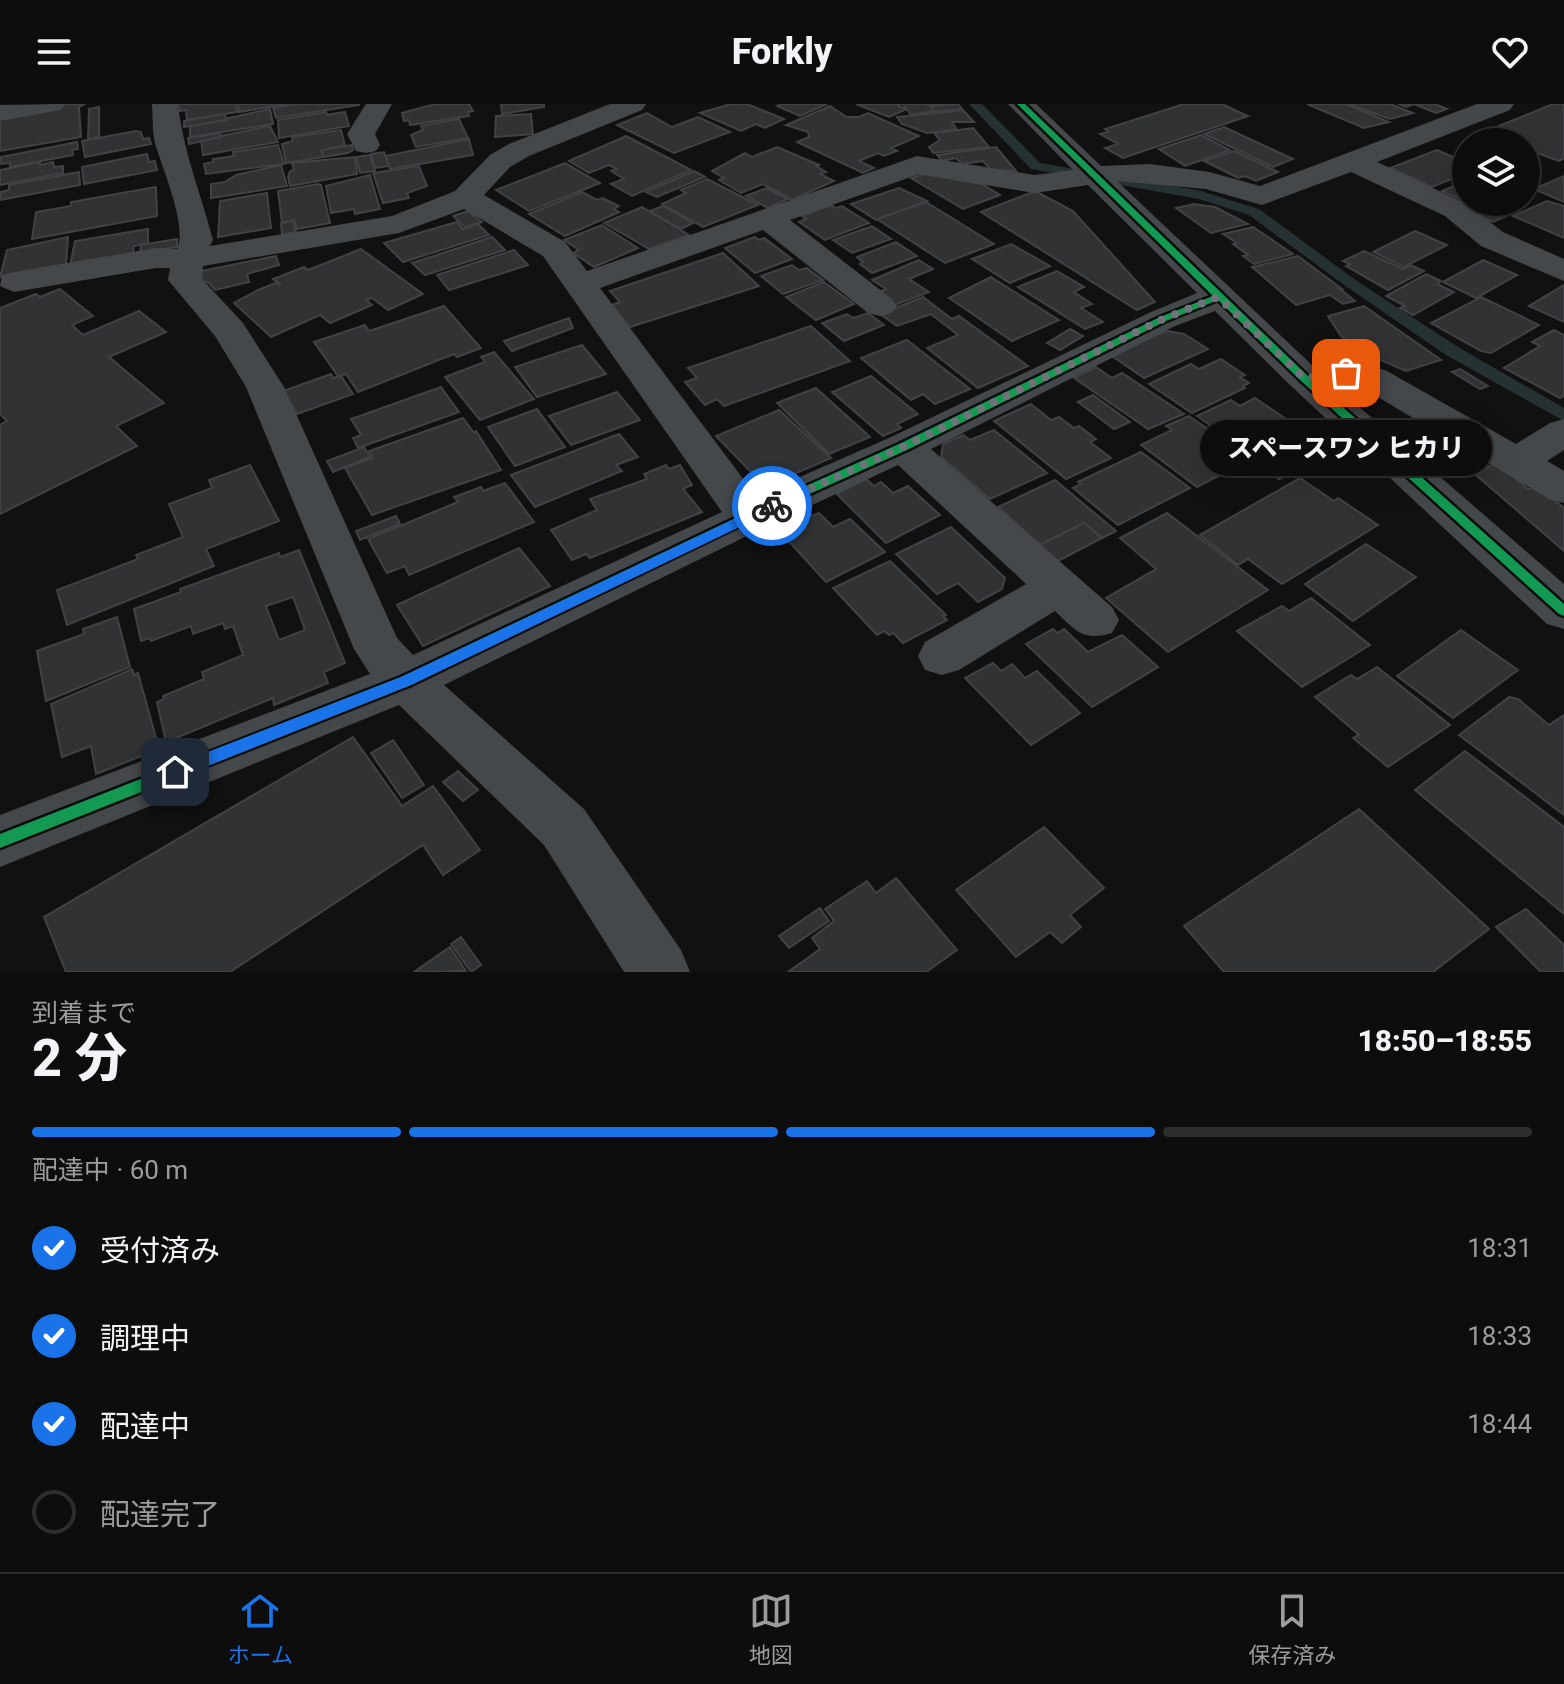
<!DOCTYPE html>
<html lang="ja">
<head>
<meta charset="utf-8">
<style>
  :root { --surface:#0d0d0d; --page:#161616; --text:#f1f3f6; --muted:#9a9c9d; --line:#2d2d2e; --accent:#1a73e8 }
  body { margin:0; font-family:Roboto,"Noto Sans JP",sans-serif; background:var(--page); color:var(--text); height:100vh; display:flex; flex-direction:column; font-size:30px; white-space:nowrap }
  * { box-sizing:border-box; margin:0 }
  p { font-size:26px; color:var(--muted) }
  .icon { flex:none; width:44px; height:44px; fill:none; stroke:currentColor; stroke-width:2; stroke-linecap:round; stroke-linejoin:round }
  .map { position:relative; height:868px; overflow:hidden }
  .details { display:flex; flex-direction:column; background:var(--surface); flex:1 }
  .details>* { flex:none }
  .fabs { position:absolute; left:1452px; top:24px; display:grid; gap:16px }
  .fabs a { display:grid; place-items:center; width:88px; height:88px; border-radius:50%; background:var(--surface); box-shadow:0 8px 32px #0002,0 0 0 2px var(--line); font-size:40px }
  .pin { position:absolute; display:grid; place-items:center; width:68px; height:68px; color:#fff; margin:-34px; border-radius:16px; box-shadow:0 4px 12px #0006 }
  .courier { position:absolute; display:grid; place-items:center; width:80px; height:80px; margin:-40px; border:6px solid #1a73e8; border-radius:50%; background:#fff; color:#222; box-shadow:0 2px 10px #0007 }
  .bubble { position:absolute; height:56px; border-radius:28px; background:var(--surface); box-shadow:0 8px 32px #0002,0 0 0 2px var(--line); font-size:26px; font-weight:800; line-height:56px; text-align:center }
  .overview em { font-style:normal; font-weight:800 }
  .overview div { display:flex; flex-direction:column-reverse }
  .overview { display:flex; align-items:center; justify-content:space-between; height:136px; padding:0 32px }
  h1 { font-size:52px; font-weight:800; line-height:60px }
  .bar { display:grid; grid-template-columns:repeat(4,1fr); gap:12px 8px; align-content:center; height:96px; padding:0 32px }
  .bar i { height:10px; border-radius:6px; background:var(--line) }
  .bar .on { background:var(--accent) }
  .bar p { grid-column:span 4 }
  ol { padding:0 32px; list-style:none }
  li { display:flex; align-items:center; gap:24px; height:88px }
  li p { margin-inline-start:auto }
  li .icon { padding:8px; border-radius:50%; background:var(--accent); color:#fff; stroke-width:4 }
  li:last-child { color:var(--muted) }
  li i { width:44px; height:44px; border:4px solid var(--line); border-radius:50% }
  header { display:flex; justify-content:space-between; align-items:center; height:104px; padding:0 32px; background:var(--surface); font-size:36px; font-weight:800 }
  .tab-bar { display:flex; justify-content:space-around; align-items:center; height:112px; border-top:2px solid var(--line); background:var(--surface); font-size:22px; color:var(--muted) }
  .tab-bar a { display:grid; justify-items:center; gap:4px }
  .tab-bar .on { color:var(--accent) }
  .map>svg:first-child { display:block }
</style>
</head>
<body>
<header><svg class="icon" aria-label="menu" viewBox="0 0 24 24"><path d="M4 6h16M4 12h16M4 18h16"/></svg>Forkly<svg class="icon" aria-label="heart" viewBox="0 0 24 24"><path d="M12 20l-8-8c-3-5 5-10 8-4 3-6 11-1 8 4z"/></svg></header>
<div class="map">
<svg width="1564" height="868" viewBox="0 0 1564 868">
  <rect width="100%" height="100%" fill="#111"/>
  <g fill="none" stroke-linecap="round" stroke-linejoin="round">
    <polygon fill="#263134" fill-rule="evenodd" points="969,0 982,0 1040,59 1201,87 1259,105 1357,177 1458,243 1564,304 1564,317 1446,251 1347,183 1249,111 1199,95 1031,65"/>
  </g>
  <g fill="#313233" stroke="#404245" stroke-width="2" fill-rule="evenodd">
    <polygon points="55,0 85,0 79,3 81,33 0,47 0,11"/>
    <polygon points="179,0 236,0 237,8 187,16 186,6 180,7"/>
    <polygon points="238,0 288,0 239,8"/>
    <polygon points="296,0 359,0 359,1 276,14 273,4"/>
    <polygon points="435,0 469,0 473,7 468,8 469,12 410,21 409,16 404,17 402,9"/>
    <polygon points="501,0 544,0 544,3 502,10"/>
    <polygon points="731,0 747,0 784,15 765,24 756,20 741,27 700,9"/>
    <polygon points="781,0 827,0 800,12 777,2"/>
    <polygon points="856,0 901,0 898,2 907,5 889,13"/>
    <polygon points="903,0 949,0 930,2 934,7 911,11"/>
    <polygon points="958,0 962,5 935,8 930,2"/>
    <polygon points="1184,0 1222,0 1248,12 1123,54 1105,44 1118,40 1100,30 1109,28 1105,25"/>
    <polygon points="1307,0 1346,0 1389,18 1364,24"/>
    <polygon points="1348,0 1390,0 1413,9 1390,15"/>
    <polygon points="1398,0 1435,0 1447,5 1436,9 1414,0 1406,3"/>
    <polygon points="1553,0 1564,0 1564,54 1559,57 1526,45 1526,38 1509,38 1484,28"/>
    <polygon points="830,2 847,13 859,13 868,9 919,32 891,44 897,47 884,52 878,49 859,57 874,64 863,69 797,38 809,33 808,28 786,21"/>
    <polygon points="99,3 99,33 88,35 89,5"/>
    <polygon points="270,5 273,20 190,33 190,23 193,22"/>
    <polygon points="963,6 974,18 952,18 956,24 953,26 927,29 902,20 897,13"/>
    <polygon points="326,8 327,11 345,8 349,22 279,34 278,16"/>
    <polygon points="647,9 672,23 698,13 730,28 674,49 617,21"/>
    <polygon points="225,10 226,16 184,23 184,17"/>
    <polygon points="531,10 533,30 495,33 496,12"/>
    <polygon points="459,15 468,34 416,43 411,31 423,26 421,22"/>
    <polygon points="270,22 278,38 203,51 201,36"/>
    <polygon points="1224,23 1293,55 1273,63 1204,30"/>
    <polygon points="973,24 989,43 933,49 929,43 940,36 934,29"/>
    <polygon points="341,26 345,42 321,46 323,53 286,59 282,40 293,37 292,33"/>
    <polygon points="136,27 141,28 143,35 149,34 151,40 85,53 82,37"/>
    <polygon points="220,29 221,33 189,40 188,34"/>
    <polygon points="1201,31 1230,46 1185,62 1159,45"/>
    <polygon points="626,32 691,66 632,92 611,80 624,75 611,67 617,65 609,61 589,69 569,57"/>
    <polygon points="469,35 473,51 390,65 386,52"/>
    <polygon points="77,38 78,45 72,46 73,51 10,63 10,59 0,60 1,53"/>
    <polygon points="278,41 284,60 206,70 204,60 213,58 213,55 234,52 233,48"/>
    <polygon points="352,41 353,46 348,49 323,53 322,46"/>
    <polygon points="777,43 819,61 816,62 826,68 820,70 834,77 792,96 763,80 741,89 719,76 724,74 712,67 745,49 752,53"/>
    <polygon points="996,43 1016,67 991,66 983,57 962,60 956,54 942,57 937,51"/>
    <polygon points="1437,46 1466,59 1466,69 1432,83 1390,64"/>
    <polygon points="1234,47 1278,68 1256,77 1245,72 1238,74 1204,57"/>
    <polygon points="384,48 389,62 375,64 371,50"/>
    <polygon points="147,50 149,58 155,57 157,66 84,80 82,63"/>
    <polygon points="370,51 375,67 360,69 356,53"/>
    <polygon points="355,53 357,70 290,82 288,73 290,67 294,66 292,59"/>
    <polygon points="40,58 40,61 53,58 54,63 63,62 63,69 0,81 0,66"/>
    <polygon points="565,59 600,79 529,107 496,86"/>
    <polygon points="281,61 287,82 211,94 211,80 225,78 236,71"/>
    <polygon points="419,62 427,82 407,89 409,94 383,99 373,69"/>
    <polygon points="694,67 705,73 657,93 646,88"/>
    <polygon points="79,68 80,81 0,96 1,88 9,86 9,81"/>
    <polygon points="924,70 982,80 1000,91 963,105 911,74"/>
    <polygon points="370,71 380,105 355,110 354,105 331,109 326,82"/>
    <polygon points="1564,72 1564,98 1534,85"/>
    <polygon points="707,75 758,101 703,123 662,100 686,89 681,86"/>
    <polygon points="1466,77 1466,98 1442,87"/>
    <polygon points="318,80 321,81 330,119 297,125 294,116 282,119 278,87"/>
    <polygon points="156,83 157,112 32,135 36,108 71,102 71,98"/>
    <polygon points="767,84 788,95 768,104 746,92"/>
    <polygon points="899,84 927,97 876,116 851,100"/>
    <polygon points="1035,87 1073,107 1155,198 1137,206 981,108"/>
    <polygon points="582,88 597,96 603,94 619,102 614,105 619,108 565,132 529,110"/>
    <polygon points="267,89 271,124 218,133 220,97"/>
    <polygon points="1547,97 1564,102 1564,134 1513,112"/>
    <polygon points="926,98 994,140 945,159 877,115"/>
    <polygon points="1467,98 1509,98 1487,107"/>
    <polygon points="1194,100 1215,103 1248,120 1211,129 1176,104"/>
    <polygon points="831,101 836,104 842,102 869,119 825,136 799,118 806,115 802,112"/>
    <polygon points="663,102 693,119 681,125 650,107"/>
    <polygon points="642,103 679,125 689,131 649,145 604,119"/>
    <polygon points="1496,103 1511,110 1493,118 1483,114 1478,107"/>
    <polygon points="468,107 482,118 465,123 453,112"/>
    <polygon points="293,117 296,128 282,131 281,119"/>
    <polygon points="457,118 463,125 478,120 489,131 403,158 384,139"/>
    <polygon points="602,121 638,144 594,163 573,149 579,146 564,136"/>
    <polygon points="872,122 891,135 852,149 833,136"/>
    <polygon points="1253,123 1293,150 1254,160 1243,152 1248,151 1233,140 1237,139 1223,130"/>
    <polygon points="148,125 148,139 134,142 133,151 70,162 75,137"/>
    <polygon points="1415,127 1447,141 1404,163 1373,148"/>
    <polygon points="68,133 66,162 0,173 7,146"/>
    <polygon points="492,133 505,146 425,171 412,159"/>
    <polygon points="755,133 759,136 764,134 792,155 755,169 725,144"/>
    <polygon points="177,135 177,143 140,149 141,141"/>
    <polygon points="896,138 917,152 872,169 860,160 863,158 857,153"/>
    <polygon points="1011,140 1050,162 1010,179 972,155"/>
    <polygon points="361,145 423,190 388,206 372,194 366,196 372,201 330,219 320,211 271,233 234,199 258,186 275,179 281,181 273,175 304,163 308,166"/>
    <polygon points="514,146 528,161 449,186 437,171"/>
    <polygon points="1364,147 1403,165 1411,161 1424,167 1388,186 1346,162 1350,160 1343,157"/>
    <polygon points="723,149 759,182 630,223 611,201 620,198 610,187"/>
    <polygon points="276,152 279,161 247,170 249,178 215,186 209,179 202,177 201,167"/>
    <polygon points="1298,152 1342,185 1340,185 1355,197 1343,200 1330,191 1296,201 1252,163"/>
    <polygon points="919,156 933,165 909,175 929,188 892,202 874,190 886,185 872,176"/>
    <polygon points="1483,156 1517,171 1476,194 1443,178"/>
    <polygon points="792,161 799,166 807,164 823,176 783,190 761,172"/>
    <polygon points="1057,167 1084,183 1074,188 1092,200 1081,204 1103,218 1085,225 1018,183"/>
    <polygon points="1426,170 1441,177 1437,180 1454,188 1413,211 1400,204 1405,202 1386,192"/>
    <polygon points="991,173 1059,216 1012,237 949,194"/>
    <polygon points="824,178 854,200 816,216 786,193"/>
    <polygon points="1564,181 1564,218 1529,202"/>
    <polygon points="60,185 93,212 72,221 83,231 139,207 166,228 109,253 164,299 116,322 137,342 0,410 0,321 7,317 0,310 0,204 36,190 40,193"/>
    <polygon points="923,193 952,215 959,212 1028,262 978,284 927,244 958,231 931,210 897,222 880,210"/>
    <polygon points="1481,193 1539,221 1491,249 1481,247 1431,219"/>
    <polygon points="444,202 481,244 457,253 454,250 358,288 346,270 338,272 314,238 365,221 369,227"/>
    <polygon points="1364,202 1441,256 1406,267 1359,247 1341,232 1328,212"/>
    <polygon points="868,209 884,221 844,237 822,219 847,210 853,214"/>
    <polygon points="569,214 573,224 512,247 504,237"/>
    <polygon points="811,222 850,257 724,302 717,295 705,301 685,278 697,274 688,264"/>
    <polygon points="1070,225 1083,232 1060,246 1047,239"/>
    <polygon points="1554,226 1564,231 1564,292 1560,294 1504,264 1540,242 1532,238"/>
    <polygon points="1167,227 1184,230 1208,245 1144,274 1109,250"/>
    <polygon points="907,236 970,285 935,300 923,290 911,296 861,254"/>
    <polygon points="582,241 606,270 537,293 515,263"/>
    <polygon points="494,248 534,295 480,316 445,273 485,258 481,253"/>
    <polygon points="1221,255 1245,271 1240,273 1249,279 1243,282 1245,284 1192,309 1149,280 1191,260 1199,265"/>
    <polygon points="1096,263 1112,274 1122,269 1184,310 1148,325 1074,274"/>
    <polygon points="1460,265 1488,282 1480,285 1452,268"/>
    <polygon points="331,270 333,274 341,272 353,290 297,310 283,287"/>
    <polygon points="871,272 918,310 897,320 901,324 883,332 832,288"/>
    <polygon points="441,283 459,308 358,344 353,334 361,331 351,315"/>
    <polygon points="816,284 870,333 829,350 777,299"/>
    <polygon points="617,288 640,316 571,341 549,312"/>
    <polygon points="1093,291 1130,318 1114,325 1078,298"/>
    <polygon points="1255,294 1286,315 1281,318 1299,330 1254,352 1197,312 1231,296 1240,302"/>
    <polygon points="1031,300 1051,316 1059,313 1074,324 1079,322 1096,335 1090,338 1111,354 1066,375 994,317"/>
    <polygon points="537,305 565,343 515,362 488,323"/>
    <polygon points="779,306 831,354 762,384 749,370 752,369 716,332"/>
    <polygon points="1189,312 1251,355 1197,383 1141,341 1172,326 1166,322"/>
    <polygon points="463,314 474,329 476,327 501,366 372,411 345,364 373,354 369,347"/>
    <polygon points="994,326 1047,369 990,395 941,353 943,340 963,331 970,336"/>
    <polygon points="619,330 638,353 616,361 622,367 535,403 511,371"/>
    <polygon points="1296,340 1319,356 1279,375 1258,359"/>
    <polygon points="364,343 370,353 333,368 327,357"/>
    <polygon points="1141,348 1190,384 1118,421 1073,384 1081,380 1078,378"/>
    <polygon points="1496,358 1528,385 1539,383 1564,404 1564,447 1476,371"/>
    <polygon points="250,361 279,417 206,445 214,462 67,521 57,486 138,455 136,451 183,433 169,400 212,384 209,376"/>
    <polygon points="666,361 669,365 680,361 692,381 683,385 702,408 590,454 586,450 572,456 551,426 597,406 590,395 647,375 644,370"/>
    <polygon points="1300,374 1334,397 1338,394 1378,421 1282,480 1248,455 1238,461 1200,431"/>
    <polygon points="866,375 874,382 881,378 893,389 908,382 940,411 886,439 837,390"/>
    <polygon points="1055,376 1116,427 1102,434 1084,419 1040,441 998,403"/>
    <polygon points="505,379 534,418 409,471 405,462 387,469 368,435 458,398 454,393 481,383 483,387"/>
    <polygon points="806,406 812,412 819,409 833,423 850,415 885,448 826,478 775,422"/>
    <polygon points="1167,409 1268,486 1168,548 1106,494 1156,465 1120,434"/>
    <polygon points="396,412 400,420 360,436 356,427"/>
    <polygon points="1084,419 1102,434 1058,457 1040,441"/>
    <polygon points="951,423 1005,474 1002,485 978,498 958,479 937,490 896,450"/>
    <polygon points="1366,440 1416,473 1353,517 1305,480"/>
    <polygon points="519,444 550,482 423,542 397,501"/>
    <path d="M 299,446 L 345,559 L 324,568 L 328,579 L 274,601 L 273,594 L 166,638 L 157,598 L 164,595 L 163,592 L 204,575 L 202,568 L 243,551 L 233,522 L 225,525 L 223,519 L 193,530 L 191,522 L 151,537 L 150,534 L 141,537 L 134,505 L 181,488 L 180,485 L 279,449 L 280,453 ZM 293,493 L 305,526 L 279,536 L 266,502 Z"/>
    <polygon points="890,457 946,511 943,512 947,516 903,539 893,529 889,531 884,527 877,531 833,484"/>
    <polygon points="1311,494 1370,541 1302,583 1237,527 1282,502 1289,507"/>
    <polygon points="117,513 130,563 46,597 37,547 84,530 83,525"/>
    <polygon points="1053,525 1057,529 1064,525 1088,548 1122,531 1158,563 1092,603 1026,540"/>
    <polygon points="1461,526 1518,566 1453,614 1397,572"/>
    <polygon points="993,559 1001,567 1012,560 1025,574 1037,567 1080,609 1031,641 965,574"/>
    <polygon points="1377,563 1450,621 1388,663 1353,634 1359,631 1315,593 1351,571 1357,575"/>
    <polygon points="132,565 134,571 138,569 159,645 96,670 91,642 62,653 51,600"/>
    <polygon points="1509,593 1518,595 1549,621 1564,611 1564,711 1459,631"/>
    <polygon points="353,633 402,702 433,682 480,746 443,771 423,741 230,868 66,868 44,813"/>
    <polygon points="393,636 424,681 402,694 371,649"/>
    <polygon points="1465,647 1564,723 1564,810 1415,686"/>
    <polygon points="458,667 478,686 463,697 443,678"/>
    <polygon points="1359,705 1489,825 1433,868 1224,868 1184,822"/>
    <polygon points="1044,723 1104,784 1070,811 1081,823 1062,839 1050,828 1016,853 956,786"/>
    <polygon points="896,774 957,846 926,868 788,868 820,845 812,834 834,817 825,805 867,777 876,789"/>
    <polygon points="820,804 829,817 789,844 779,832"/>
    <polygon points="1526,805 1564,841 1564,868 1541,868 1496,823"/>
    <polygon points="461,833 481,861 471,868 451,840"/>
    <polygon points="450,843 466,867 414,868"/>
  </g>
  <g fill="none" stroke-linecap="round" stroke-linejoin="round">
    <g fill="#45484a" fill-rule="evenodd">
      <polygon points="65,0 61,6 0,17 0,1"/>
      <path d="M 152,0 L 178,0 C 183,47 201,90 213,136 L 210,142 L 392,112 L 455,87 L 490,51 L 509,40 L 610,0 L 646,0 L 642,6 L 529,52 L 510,63 L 484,91 L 565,138 L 587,167 L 917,52 L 1035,71 L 1073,66 L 1008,0 L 1036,0 L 1101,62 L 1150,60 L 1209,68 L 1260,82 L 1477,0 L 1514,0 L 1510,6 L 1377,58 L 1467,100 L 1503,128 L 1564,155 L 1564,177 L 1481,142 L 1445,112 L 1351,68 L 1262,101 L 1206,85 L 1117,77 L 1313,262 L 1346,258 L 1385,266 L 1516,340 L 1550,319 L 1564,315 L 1564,346 L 1547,357 L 1564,367 L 1564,399 L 1549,395 L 1361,283 L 1335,282 L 1564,480 L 1564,525 L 1547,520 L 1291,282 L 1215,207 L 1175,222 L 931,345 L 1112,503 L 1119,516 L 1112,529 C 1083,538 1075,526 1055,507 L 959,566 L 942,571 L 925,566 L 918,552 L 925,538 L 1026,480 L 898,361 L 763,424 L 444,581 L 584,705 L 681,846 L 690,868 L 624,868 L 544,741 L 399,601 L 0,763 L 0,711 L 370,570 L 354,545 L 246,283 L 215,232 L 168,176 L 170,164 L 156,164 L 14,188 L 0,182 L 2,171 L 14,168 L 156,144 L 177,145 C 188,122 162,64 155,39 C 152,27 153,13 152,0 ZM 919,70 L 1035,89 L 1088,81 L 1197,189 L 1151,208 L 889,334 L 756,392 L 600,184 L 763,126 L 868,209 L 880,212 L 892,209 L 897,202 L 892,195 L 790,116 ZM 464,105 L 543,152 L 722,408 L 413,551 L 397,534 L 284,283 L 243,219 L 202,175 L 203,162 L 399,129 Z"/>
      <polygon points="366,0 392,0 375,30 380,41 376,47 366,49 356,47 347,30"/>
    </g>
    <defs>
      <polygon id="cycleway" points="1017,0 1025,0 1308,272 1564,500 1564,512 1559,510 1300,276 1218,196 1166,217 907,346 752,416 411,581 0,744 0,730 401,573 744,410 899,340 1160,213 1213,192"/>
    </defs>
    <use href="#cycleway" stroke="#0b0c0d" stroke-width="5"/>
    <use href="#cycleway" fill="#139951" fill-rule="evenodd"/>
  </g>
  <polygon fill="#1a73e8" points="772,397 779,402 777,405 411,581 175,675 167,668 169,663 401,573"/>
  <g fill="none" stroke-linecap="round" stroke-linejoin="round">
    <polyline stroke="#6f747a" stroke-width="8" stroke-dasharray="0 14.4" points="772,402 903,343 1163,215 1218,193 1304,274 1346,269"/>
  </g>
</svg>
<div class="fabs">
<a><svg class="icon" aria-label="layers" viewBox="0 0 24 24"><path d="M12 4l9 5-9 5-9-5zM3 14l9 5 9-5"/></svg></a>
</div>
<div class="pin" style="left:1346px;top:269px;background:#ea580c"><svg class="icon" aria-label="bag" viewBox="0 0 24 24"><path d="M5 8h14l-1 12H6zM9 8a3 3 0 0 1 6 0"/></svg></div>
<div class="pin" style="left:175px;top:668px;background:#1f2937"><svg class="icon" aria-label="home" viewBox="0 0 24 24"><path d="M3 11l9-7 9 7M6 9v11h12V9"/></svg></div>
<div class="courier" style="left:772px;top:402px"><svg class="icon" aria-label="bike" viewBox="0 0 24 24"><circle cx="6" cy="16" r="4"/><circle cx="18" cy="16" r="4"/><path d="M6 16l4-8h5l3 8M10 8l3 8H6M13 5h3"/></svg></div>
<div class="bubble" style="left:1200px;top:316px;width:292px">スペースワン ヒカリ</div>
</div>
<section class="details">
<div class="overview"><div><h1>2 分</h1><p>到着まで</p></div><em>18:50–18:55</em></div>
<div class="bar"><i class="on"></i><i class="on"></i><i class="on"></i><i></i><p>配達中 · 60 m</p></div>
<ol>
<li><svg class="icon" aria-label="check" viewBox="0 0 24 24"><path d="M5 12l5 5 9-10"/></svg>受付済み<p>18:31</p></li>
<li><svg class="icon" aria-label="check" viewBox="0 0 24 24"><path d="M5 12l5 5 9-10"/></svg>調理中<p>18:33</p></li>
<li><svg class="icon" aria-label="check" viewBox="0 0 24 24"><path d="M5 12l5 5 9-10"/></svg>配達中<p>18:44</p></li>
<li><i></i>配達完了</li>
</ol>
</section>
<nav class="tab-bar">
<a class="on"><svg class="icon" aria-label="home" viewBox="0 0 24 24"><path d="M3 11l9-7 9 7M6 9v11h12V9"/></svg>ホーム</a>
<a><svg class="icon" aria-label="map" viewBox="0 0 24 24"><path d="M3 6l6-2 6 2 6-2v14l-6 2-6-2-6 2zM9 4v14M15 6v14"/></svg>地図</a>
<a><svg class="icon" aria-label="saved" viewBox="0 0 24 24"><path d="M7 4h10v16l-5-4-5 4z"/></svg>保存済み</a>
</nav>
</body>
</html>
